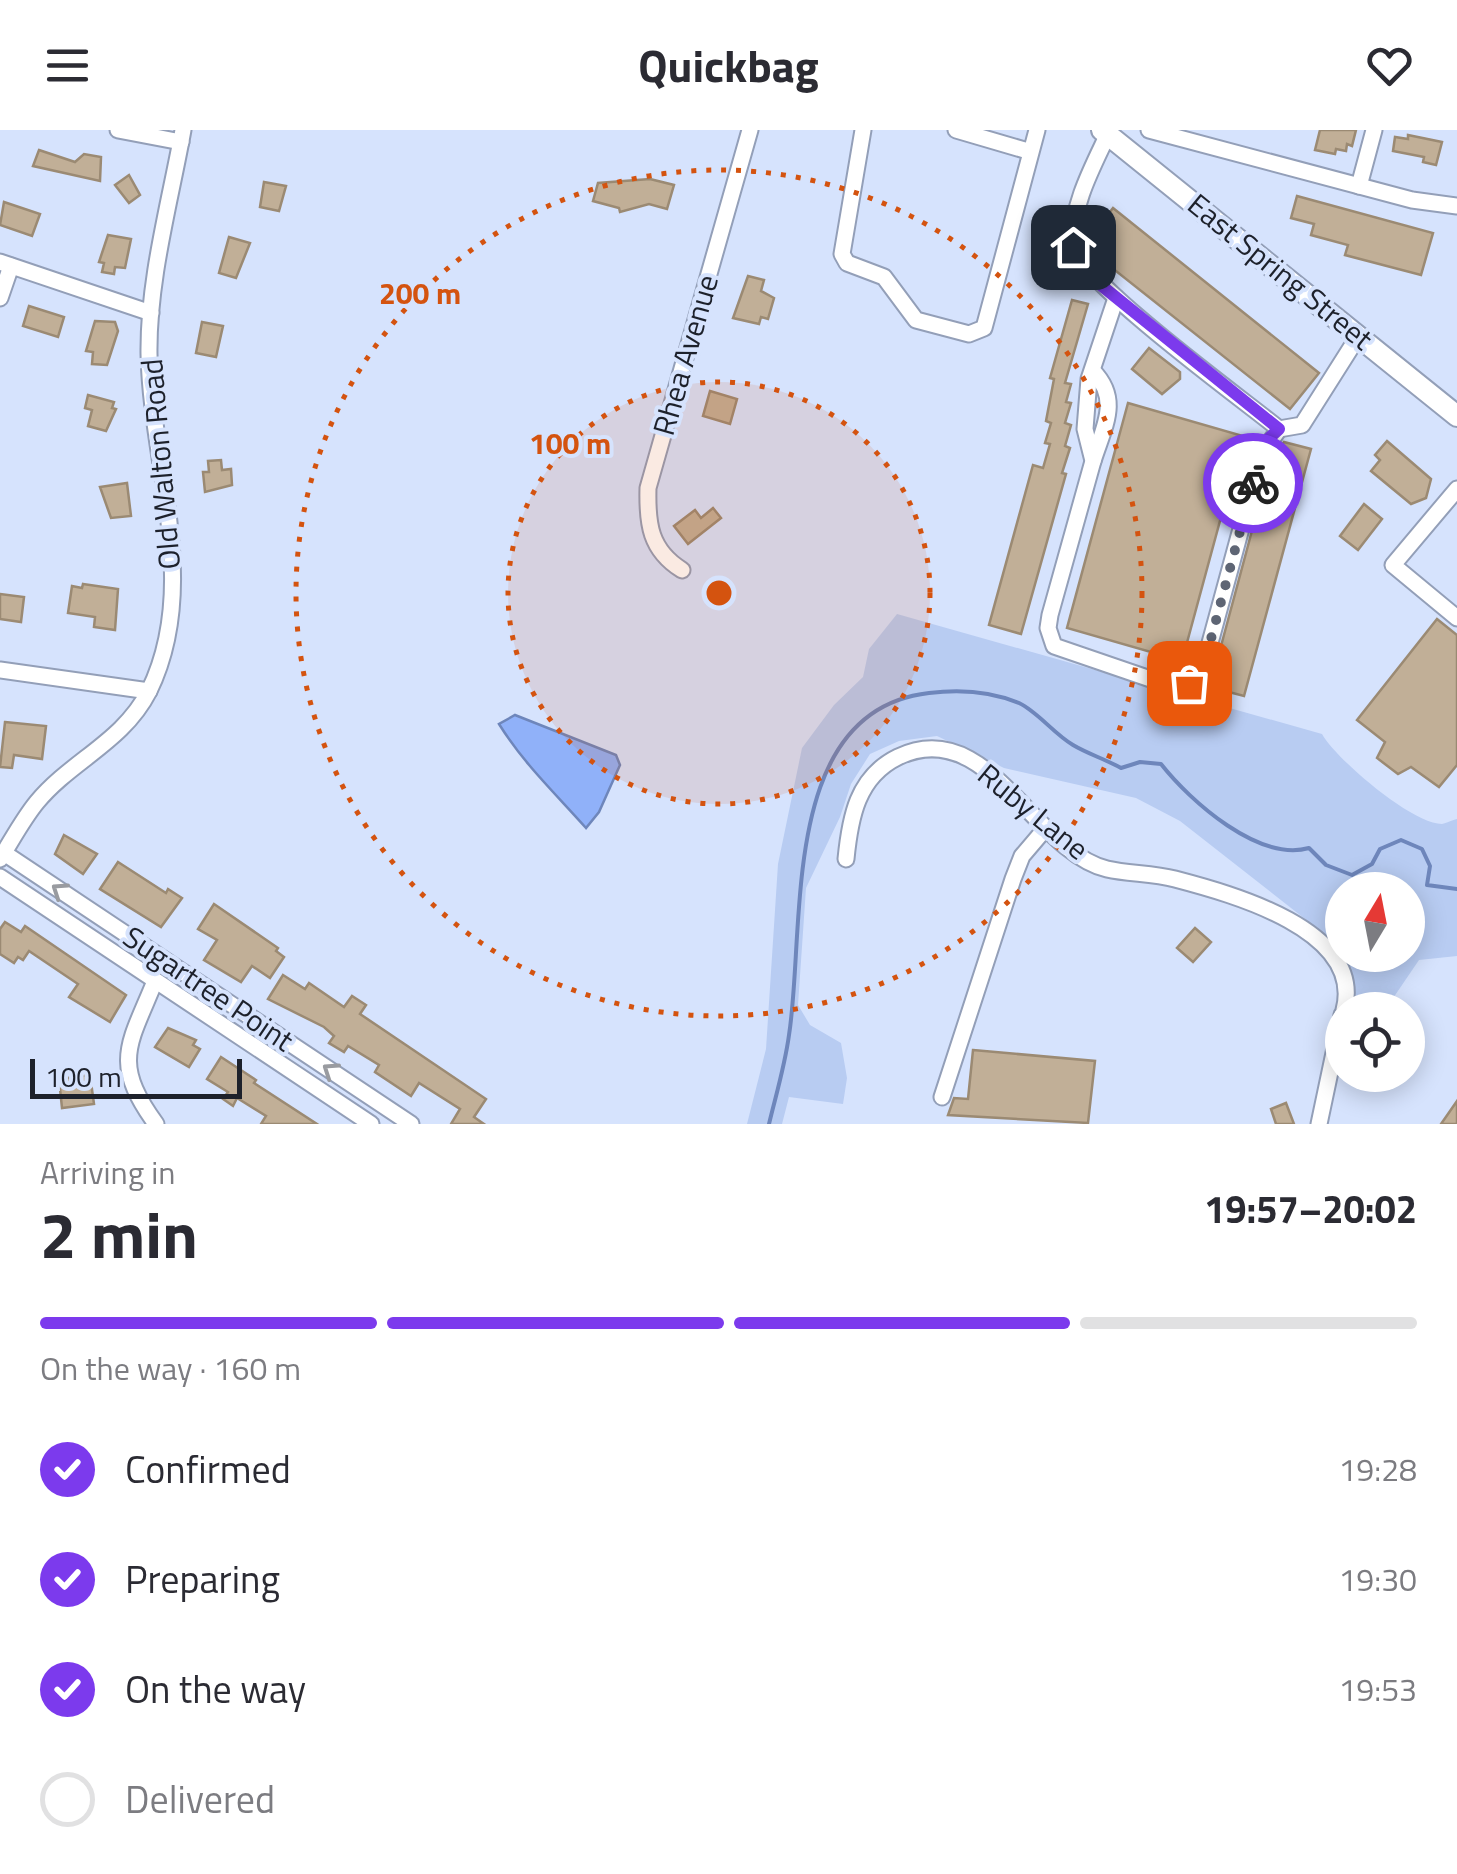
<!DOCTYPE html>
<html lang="en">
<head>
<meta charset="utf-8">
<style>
  :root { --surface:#fff; --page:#f2f2f3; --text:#2b2b33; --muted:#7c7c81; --line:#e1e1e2; --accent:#7c3aed }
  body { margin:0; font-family:"Titillium Web",sans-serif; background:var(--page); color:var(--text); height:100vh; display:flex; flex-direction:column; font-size:38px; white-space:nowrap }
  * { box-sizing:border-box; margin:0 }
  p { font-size:32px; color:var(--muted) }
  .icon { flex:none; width:55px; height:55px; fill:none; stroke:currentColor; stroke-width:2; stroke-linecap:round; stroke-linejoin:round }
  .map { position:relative; height:994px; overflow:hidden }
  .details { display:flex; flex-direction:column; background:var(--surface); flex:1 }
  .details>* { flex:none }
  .needle { width:65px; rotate:10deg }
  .tools { position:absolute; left:1325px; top:742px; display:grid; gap:20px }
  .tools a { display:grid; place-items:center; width:100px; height:100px; border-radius:50%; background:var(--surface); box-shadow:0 5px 25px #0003; font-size:50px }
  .scale { position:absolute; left:30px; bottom:25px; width:212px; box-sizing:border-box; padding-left:10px; border:5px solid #1d212b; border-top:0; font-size:28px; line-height:35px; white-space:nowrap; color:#1d212b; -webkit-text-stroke:8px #d6e3fd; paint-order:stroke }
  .pin { position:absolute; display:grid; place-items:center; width:85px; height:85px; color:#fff; margin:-42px; border-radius:20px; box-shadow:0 5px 15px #0006 }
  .courier { position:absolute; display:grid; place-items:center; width:100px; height:100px; margin:-50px; border:8px solid #7c3aed; border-radius:50%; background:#fff; color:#222; box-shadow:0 2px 12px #0007 }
  .head em { font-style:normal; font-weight:700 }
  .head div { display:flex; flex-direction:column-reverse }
  .head { display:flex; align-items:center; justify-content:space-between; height:170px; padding:0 40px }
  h1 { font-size:65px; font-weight:700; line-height:75px }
  .bar { display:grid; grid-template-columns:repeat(4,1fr); gap:15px 10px; align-content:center; height:120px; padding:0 40px }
  .bar i { height:12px; border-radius:8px; background:var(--line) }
  .bar .active { background:var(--accent) }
  .bar p { grid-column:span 4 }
  ol { padding:0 40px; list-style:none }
  li { display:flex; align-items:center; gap:30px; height:110px }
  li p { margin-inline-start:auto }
  li .icon { padding:10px; border-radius:50%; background:var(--accent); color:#fff; stroke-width:4 }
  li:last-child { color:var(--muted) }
  li i { width:55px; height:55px; border:5px solid var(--line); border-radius:50% }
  header { display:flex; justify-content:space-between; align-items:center; height:130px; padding:0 40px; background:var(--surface); font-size:45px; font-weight:700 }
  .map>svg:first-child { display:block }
</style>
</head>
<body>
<header><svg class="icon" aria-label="menu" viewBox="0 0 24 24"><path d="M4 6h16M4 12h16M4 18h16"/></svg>Quickbag<svg class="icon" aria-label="heart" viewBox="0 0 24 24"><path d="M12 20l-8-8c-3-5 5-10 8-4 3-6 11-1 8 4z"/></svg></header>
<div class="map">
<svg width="1457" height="994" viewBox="0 0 1457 994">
  <rect width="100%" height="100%" fill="#d6e3fd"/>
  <path fill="#b8ccf2" d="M 897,484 L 1322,604 C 1336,629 1412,694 1442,694 C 1443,694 1456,689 1457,689 L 1457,826 L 1419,830 L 1385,880 L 1352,880 L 1355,865 L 1345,825 L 1408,825 L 1408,760 L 1342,760 L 1342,818 L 1180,691 L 1136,668 L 1004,638 L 937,606 L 899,611 L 870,624 L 851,654 L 840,687 L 806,758 L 798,875 L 810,895 L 841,913 L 847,948 L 843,974 L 789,967 L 782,994 L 747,994 L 766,919 L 778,734 L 802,618 L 834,575 L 863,547 L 869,519 Z"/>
  <path fill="#90b1f9" stroke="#6e86bb" stroke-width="2.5" d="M 515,585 L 616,625 L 620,635 L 599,682 L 586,698 C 555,663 524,634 499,594 Z"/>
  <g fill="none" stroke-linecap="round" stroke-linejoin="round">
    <path stroke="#6e86bb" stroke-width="4" d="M 769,994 C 776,965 785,935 789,905 C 806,797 778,580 929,563 C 960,559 990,561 1019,573 C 1038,582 1054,604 1073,615 C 1088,624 1105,629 1121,638 L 1140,632 L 1161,634 C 1191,672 1259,732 1309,718 L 1326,735 L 1352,745 L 1372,734 L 1380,719 L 1401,710 L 1422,719 L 1430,736 L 1427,755 L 1457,759"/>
  </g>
  <g fill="#c1af97" stroke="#9b8a73" stroke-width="2.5">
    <polygon points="1320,0 1356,0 1352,16 1347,14 1346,21 1336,19 1335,24 1315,20"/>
    <polygon points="1408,5 1442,12 1436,35 1423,32 1424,27 1393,21 1395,7 1408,9"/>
    <polygon points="39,20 75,32 84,24 101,27 100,51 33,36"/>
    <polygon points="129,45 140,65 129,73 115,55"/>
    <polygon points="650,49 674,55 667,79 649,74 620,82 619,78 593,71 598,53"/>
    <polygon points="264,52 286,56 279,81 260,77"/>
    <polygon points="1297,66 1433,103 1421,145 1345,125 1348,115 1311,105 1314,94 1291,88"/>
    <polygon points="4,72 40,84 32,106 0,95"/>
    <polygon points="1113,78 1319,243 1290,279 1087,118 1085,114"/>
    <polygon points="108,105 131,109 125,138 115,137 114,144 102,142 104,133 99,132"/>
    <polygon points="229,107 250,113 236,148 219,143"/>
    <polygon points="748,146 764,150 761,161 774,168 768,189 761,187 759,194 733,188"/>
    <polygon points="1072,170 1088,174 1065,253 1071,254 1066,272 1071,273 1065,293 1071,295 1065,316 1070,318 1062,343 1066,344 1021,504 989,495 1033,335 1043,338 1050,314 1045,313 1051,293 1046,291 1054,249 1050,248"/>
    <polygon points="29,176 64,187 58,207 23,196"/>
    <polygon points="95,191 115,192 118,201 107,235 92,234 93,222 86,221"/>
    <polygon points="202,192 223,196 216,227 196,223"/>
    <polygon points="1149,218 1180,242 1180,249 1162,264 1132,239"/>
    <polygon points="710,261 737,269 730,294 703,286"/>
    <polygon points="88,265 114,272 112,278 116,279 106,301 88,296 92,280 85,278"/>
    <polygon points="1128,273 1243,306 1182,531 1067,498"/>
    <polygon points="1387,311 1431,349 1426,368 1411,374 1371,341 1380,330 1375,325"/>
    <polygon points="1284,312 1311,319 1244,566 1210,557 1271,330"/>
    <polygon points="221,330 222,340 231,339 232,355 205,362 203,342 209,342 208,331"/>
    <polygon points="127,353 131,386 111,388 100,357"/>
    <polygon points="1364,374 1382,389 1358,420 1340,406"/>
    <polygon points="713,378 721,388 688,414 674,396 695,380 701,388"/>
    <polygon points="83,454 118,459 115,500 94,497 95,487 68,483 72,456 82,458"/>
    <polygon points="0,464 24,467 21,492 0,489"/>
    <polygon points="1437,489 1457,505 1457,635 1439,657 1411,637 1398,644 1377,628 1385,612 1357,590"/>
    <polygon points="5,592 46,596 42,629 14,625 12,638 0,637"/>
    <polygon points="64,705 97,724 83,744 55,724"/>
    <polygon points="118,732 166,763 168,759 182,768 161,797 100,759"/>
    <polygon points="214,774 278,818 276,821 284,827 270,848 252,836 241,852 204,830 217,810 198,799"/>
    <polygon points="5,792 21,802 25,796 126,865 110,892 69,867 78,854 29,821 23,830 18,827 14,833 0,824 0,799"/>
    <polygon points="1195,798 1211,812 1193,832 1177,818"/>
    <polygon points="283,845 305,859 309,853 344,877 352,866 366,875 360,884 486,969 474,987 484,994 451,994 460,979 419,953 411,966 375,942 379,935 348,916 344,922 329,913 334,906 324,897 268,869"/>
    <polygon points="168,898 196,910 193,915 200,919 189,937 155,917"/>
    <polygon points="973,920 1095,931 1088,993 948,985 954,968 968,969"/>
    <polygon points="221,927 256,950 254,953 317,994 261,994 266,986 237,968 233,976 223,969 228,962 207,949"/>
    <polygon points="90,945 94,974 62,978 59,949"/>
    <polygon points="1457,971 1457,994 1441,994"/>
    <polygon points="1286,973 1294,994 1276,994 1271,979"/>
  </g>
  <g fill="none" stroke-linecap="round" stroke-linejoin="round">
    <defs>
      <g id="minor">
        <polyline points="118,0 181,12"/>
        <polyline points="863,0 842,124 847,133 884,147 916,190 969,204 984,198 1037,0"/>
        <polyline points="956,0 1028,21"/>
        <polyline points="1149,0 1412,70 1457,76"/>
        <path d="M 1108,4 C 1093,36 1071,76 1073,114 C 1075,148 1245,271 1279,299 L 1302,295 L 1359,205"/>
        <polyline points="1359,56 1374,0"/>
        <polyline points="0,132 151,183"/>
        <polyline points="0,168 11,136"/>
        <polyline points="1116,168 1089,249 1085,299 1093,331 1050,485 1048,498 1054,516 1162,553 1178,555 1201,546 1261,325 1279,299"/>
        <path d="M 1093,331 C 1104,296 1121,270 1093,241"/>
        <polyline points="1457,359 1393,435 1457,488"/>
        <path d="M 682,440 C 650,420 647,394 648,358 L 750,0"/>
        <polyline points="0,540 149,561"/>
        <polyline points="4,723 411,994"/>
        <path d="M 0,729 C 12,710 23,689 37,672 C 72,630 123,612 149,561 C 201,455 151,335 149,224 C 148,150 170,72 183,0"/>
        <path d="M 846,729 C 850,688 857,647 898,627 C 988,584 1033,721 1107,739 C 1129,744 1152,743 1175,749 C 1232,764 1365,800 1344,880"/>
        <polyline points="0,747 371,994"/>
        <path d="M 155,851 C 129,915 111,932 156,994"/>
        <polyline points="942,967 1013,749 1022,726 1045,699"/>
        <polyline points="1319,994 1342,885"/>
      </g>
      <polyline id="major" points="1102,0 1457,286"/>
    </defs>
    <use href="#minor" stroke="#939fb8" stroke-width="19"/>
    <use href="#major" stroke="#939fb8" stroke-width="24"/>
    <use href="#minor" stroke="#fff" stroke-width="15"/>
    <use href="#major" stroke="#fff" stroke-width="20"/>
  </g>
  <defs><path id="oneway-chevron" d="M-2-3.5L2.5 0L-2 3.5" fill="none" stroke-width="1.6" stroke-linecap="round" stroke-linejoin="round" transform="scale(2.5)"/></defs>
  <g stroke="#999ba0">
    <use href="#oneway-chevron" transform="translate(59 760) rotate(-146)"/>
    <use href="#oneway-chevron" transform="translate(330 940) rotate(-146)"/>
  </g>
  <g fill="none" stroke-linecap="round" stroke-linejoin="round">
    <polyline stroke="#5e6574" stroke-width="10" stroke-dasharray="0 18" points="1189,553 1201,546 1253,353"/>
    <polyline stroke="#7c3aed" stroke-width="12" points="1073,117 1097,152 1279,299 1266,311 1253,353"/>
  </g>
  <circle cx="719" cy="463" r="211" fill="#d4530f" fill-opacity=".12"/>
  <g fill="none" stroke="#d4530f" stroke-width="5" stroke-dasharray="5 10">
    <circle cx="719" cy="463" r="211"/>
    <circle cx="719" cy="463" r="423"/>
  </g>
  <g text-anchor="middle" stroke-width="8" stroke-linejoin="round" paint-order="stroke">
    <g font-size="30" fill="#1d212b" stroke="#d6e3fd">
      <text transform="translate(1280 142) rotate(39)" y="10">East Spring Street</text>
      <text transform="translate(686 225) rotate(-74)" y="10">Rhea Avenue</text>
      <text transform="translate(161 334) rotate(-95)" y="10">Old Walton Road</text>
      <text transform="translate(1033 682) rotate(39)" y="10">Ruby Lane</text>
      <text transform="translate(208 859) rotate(34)" y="10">Sugartree Point</text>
    </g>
  </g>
  <circle cx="719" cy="463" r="15" fill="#d4530f" stroke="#d6e3fd" stroke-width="5"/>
  <g font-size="30" text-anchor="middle" font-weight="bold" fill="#d4530f" stroke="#d6e3fd" stroke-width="8" stroke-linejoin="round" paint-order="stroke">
    <text x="420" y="174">200 m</text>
    <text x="570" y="324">100 m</text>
  </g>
</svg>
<div class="tools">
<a><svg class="needle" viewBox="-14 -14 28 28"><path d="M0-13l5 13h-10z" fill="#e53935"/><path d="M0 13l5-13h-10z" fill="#7c7c81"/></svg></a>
<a><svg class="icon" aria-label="locate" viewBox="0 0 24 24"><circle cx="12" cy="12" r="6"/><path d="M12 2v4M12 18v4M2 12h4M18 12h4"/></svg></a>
</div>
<div class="scale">100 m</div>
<div class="pin" style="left:1189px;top:553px;background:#ea580c"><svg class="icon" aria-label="bag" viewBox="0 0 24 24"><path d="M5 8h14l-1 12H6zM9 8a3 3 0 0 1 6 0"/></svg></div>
<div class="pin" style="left:1073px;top:117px;background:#1f2937"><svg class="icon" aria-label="home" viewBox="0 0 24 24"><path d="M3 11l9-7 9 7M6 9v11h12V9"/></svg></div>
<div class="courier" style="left:1253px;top:353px"><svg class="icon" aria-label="bike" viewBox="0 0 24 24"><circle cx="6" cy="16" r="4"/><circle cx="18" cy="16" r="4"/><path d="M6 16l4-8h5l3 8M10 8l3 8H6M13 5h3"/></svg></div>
</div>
<section class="details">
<div class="head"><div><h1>2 min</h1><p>Arriving in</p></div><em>19:57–20:02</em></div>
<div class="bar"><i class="active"></i><i class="active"></i><i class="active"></i><i></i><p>On the way · 160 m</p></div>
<ol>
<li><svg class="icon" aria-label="check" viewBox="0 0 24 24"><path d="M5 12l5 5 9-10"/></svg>Confirmed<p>19:28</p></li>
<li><svg class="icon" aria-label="check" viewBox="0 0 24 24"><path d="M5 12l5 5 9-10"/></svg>Preparing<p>19:30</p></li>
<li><svg class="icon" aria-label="check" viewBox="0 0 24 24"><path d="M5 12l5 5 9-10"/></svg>On the way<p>19:53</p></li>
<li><i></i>Delivered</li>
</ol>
</section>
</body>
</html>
